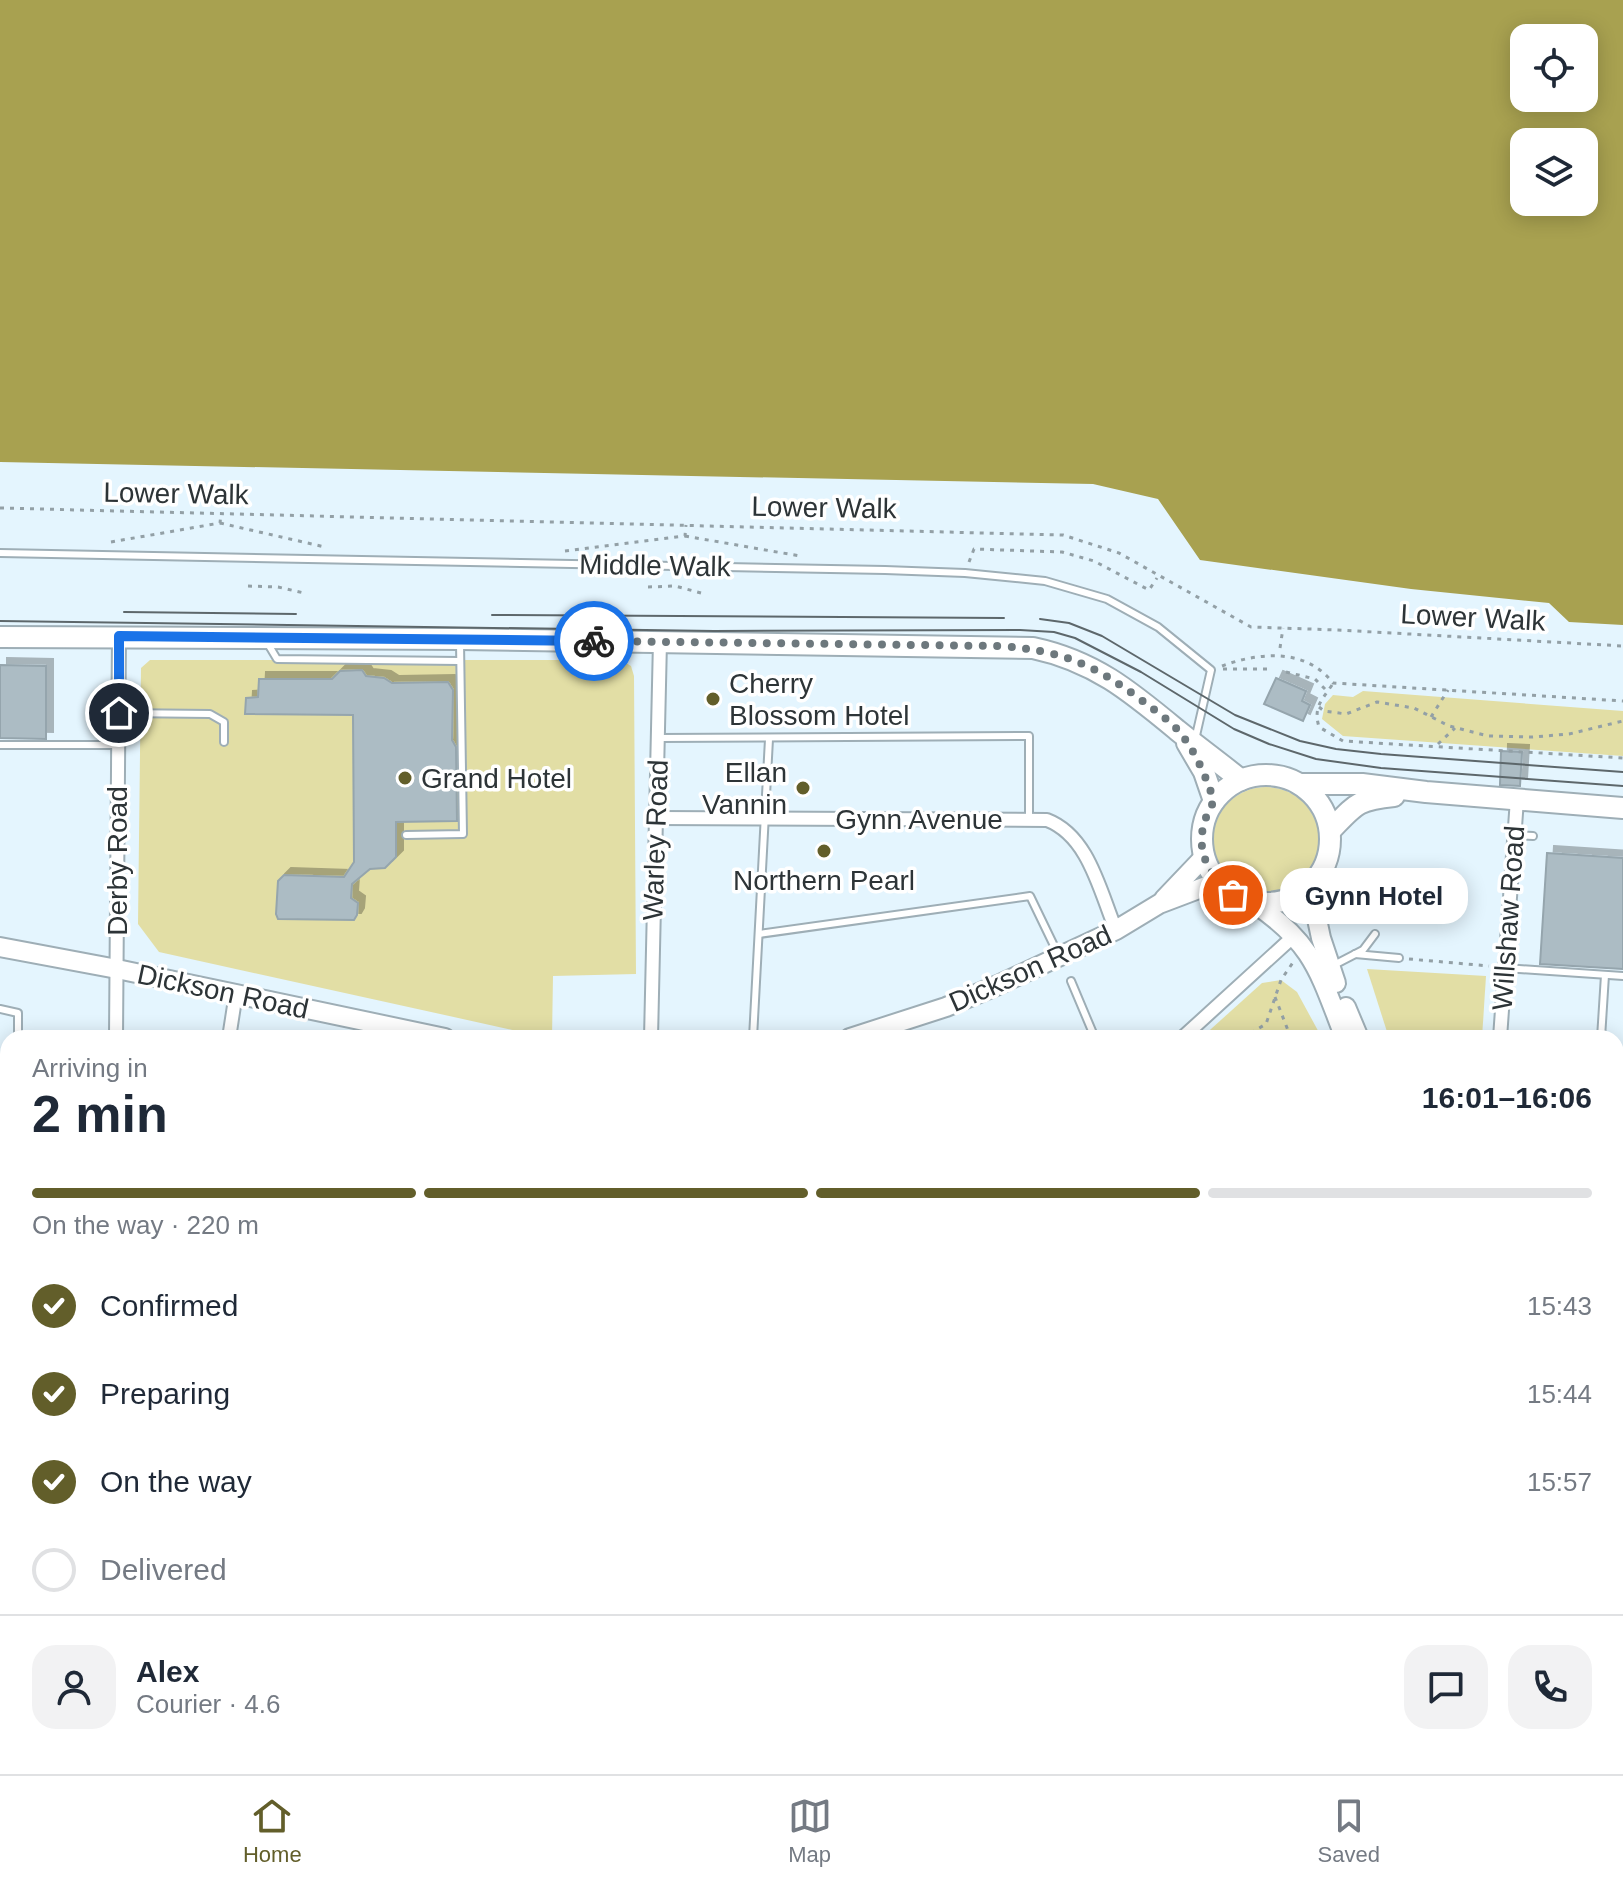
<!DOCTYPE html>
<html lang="en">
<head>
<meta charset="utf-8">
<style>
  :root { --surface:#fff; --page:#f2f2f3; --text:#1f2937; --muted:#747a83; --line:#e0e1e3; --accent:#625e2a }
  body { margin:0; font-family:Helvetica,sans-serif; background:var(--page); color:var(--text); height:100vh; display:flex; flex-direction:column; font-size:30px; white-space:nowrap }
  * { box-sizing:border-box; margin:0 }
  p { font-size:26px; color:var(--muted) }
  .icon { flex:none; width:44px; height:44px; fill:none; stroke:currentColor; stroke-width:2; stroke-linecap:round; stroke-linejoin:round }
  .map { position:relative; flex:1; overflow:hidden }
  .drawer { position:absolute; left:0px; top:1030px; width:1624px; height:744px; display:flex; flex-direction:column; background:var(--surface); border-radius:24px 24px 0 0; box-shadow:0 4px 20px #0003 }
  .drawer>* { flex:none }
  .fabs { position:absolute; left:1510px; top:24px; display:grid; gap:16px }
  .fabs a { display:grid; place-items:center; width:88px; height:88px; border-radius:16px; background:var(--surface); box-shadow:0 4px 20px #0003; font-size:40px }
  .pin { position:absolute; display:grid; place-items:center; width:68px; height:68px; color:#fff; margin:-34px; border:4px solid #fff; border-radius:50%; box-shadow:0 2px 8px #0007 }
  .courier { position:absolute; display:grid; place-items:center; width:80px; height:80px; margin:-40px; border:6px solid #1a73e8; border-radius:50%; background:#fff; color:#222; box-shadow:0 2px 10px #0007 }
  .bubble { position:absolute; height:56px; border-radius:24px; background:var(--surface); box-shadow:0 4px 20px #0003; font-size:26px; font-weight:700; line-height:56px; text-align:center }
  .overview em { font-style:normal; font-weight:700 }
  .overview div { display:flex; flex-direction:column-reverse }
  .overview { display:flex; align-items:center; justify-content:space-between; height:136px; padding:0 32px }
  h1 { font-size:52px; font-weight:700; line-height:60px }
  .bar { display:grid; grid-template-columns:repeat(4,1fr); gap:12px 8px; align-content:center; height:96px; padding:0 32px }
  .bar i { height:10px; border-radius:6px; background:var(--line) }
  .bar .active { background:var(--accent) }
  .bar p { grid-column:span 4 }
  .line { display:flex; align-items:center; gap:20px; padding:0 32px; border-top:2px solid var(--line) }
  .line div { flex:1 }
  .round { display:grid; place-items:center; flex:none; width:84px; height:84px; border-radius:24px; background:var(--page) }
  ol { padding:0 32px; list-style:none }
  li { display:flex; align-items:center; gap:24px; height:88px }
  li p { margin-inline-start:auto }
  li .icon { padding:8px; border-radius:50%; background:var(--accent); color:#fff; stroke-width:4 }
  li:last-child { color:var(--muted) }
  li i { width:44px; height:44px; border:4px solid var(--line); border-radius:50% }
  .tabs { display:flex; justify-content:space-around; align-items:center; height:112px; border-top:2px solid var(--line); background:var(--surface); font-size:22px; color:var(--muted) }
  .tabs a { display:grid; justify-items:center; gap:4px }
  .tabs .active { color:var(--accent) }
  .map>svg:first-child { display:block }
</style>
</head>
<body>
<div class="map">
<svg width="1623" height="1774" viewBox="0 0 1623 1774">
  <defs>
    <filter id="shadow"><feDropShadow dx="7" dy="-7" stdDeviation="0" flood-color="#0004"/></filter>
  </defs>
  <rect width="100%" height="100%" fill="#e4f5fe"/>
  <g fill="#e2dea5">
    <polygon points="150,660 621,660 631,666 634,676 636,974 553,976 552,1038 549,1038 159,952 138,924 141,668"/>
    <polygon points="1363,691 1623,711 1623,756 1343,736 1322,719 1325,704 1333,695 1353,697"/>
    <circle cx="1266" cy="840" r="53"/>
    <polygon points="1367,969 1486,976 1482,1038 1389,1038"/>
    <polygon points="1281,980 1297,992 1322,1038 1201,1038 1262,983"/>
  </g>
  <path fill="#a8a150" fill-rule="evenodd" d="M 0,0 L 1623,0 L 1623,625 L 1569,622 L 1549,603 L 1411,589 L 1200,560 L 1158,499 L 1093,484 L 0,462 ZM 1524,38 L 1584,38 L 1584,98 L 1524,98 ZM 1524,142 L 1584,142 L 1584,202 L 1524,202 Z"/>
  <g fill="#acbcc4" stroke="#95a5ad" stroke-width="2" filter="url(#shadow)">
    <polygon points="0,665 46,666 46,739 0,738"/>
    <polygon points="362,670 366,676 384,678 392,683 448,682 453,690 452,740 456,747 457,821 396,822 396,857 385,868 370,869 352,884 351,898 358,903 357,915 354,920 278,919 276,914 278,881 284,875 344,877 354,862 353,715 245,714 246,698 258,697 259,679 332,679 340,671"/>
    <polygon points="1276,678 1306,691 1302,701 1310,705 1303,721 1264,704"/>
    <polygon points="1501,751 1522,752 1520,786 1500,785"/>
    <polygon points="1547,853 1623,858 1623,969 1540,964"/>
  </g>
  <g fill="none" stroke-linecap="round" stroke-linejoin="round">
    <defs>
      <g id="lane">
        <polyline points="0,553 885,570 965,573 1045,581 1107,599 1158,627 1211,670 1195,740"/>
        <polyline points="268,644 277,659 459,661"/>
        <polyline points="119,713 210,714 224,722 224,742"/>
        <polyline points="659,738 1029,736 1029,818"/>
        <polyline points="0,745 118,745"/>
        <polyline points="406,835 463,834 460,643"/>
        <polyline points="1515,835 1533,836"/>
        <polyline points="759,934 1030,896 1058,954"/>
        <polyline points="1355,954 1399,958"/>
        <polyline points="1334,965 1363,950 1375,934"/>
        <polyline points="1505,968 1623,976"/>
        <polyline points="1071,981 1095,1038"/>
        <polyline points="0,1009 18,1013 18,1038"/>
        <polyline points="753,1038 769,739"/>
        <polyline points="1601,1038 1605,975"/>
        <polyline points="0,1066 8,1064"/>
        <polyline points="0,1246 8,1244"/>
        <polyline points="1616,1284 1623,1284"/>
        <polyline points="0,1554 8,1573"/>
        <polyline points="0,1602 8,1598"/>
        <polyline points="724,1770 879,1774"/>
        <polyline points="46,1774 65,1766"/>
        <polyline points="559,1774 559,1766"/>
      </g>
      <g id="street">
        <path d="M 657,818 L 1047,820 C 1089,836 1100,892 1116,930"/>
        <polyline points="116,1038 119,636"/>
        <polyline points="229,1038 236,993"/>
        <polyline points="651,1038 660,641"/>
        <polyline points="1182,1038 1295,935"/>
        <polyline points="1500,1038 1517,799"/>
        <polyline points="0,1156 8,1154"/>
        <polyline points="1616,1192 1623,1193"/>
        <polyline points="0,1321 8,1341"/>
        <polyline points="1616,1611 1623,1610"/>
        <polyline points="0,1700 8,1697"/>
        <polyline points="148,1766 151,1774"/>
        <polyline points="1020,1766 1027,1774"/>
        <polyline points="1472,1766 1473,1774"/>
        <polyline points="285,1774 304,1766"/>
        <polyline points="642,1774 642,1766"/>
        <polyline points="1172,1774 1198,1766"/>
      </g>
      <g id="secondary">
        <polyline points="1310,886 1321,938 1336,983"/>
        <polyline points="1164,899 1204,857"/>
        <path d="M 1252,902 C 1314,943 1319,972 1345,1038"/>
        <polyline points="0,947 117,969 445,1038"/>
        <polyline points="1346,1007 1359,1038"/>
        <polyline points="850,1038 946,1007 998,985 1116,930 1159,904 1217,882"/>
        <polyline points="1616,1450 1623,1454"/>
        <polyline points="1616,1486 1623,1468"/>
        <polyline points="1616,1493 1623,1512"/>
      </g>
      <g id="primary">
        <path d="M 0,637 L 460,639 L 1033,648 C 1094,661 1130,691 1177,730 C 1198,747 1220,763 1241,780"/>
        <polyline points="1187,743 1204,772 1214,801"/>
        <circle cx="1266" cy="839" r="64"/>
        <polyline points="1299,784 1362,784 1426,792 1623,808"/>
        <path d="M 1330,831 C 1356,804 1356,800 1394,796"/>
      </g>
    </defs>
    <use href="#lane" stroke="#9eaeb6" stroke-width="10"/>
    <use href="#street" stroke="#9eaeb6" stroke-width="16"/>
    <use href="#secondary" stroke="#9eaeb6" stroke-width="22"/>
    <use href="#primary" stroke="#9eaeb6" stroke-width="24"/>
    <g stroke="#93a0a6" stroke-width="3" stroke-dasharray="4 6" stroke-linecap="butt">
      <polyline points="0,508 1063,535 1119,553 1251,627 1338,630 1623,646"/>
      <polyline points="220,523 325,547"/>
      <polyline points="685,536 800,556"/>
      <polyline points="111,542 220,523 221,514"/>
      <polyline points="565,551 685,536 686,525"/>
      <polyline points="969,562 974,549 1062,552 1094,561 1149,590 1157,578"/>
      <polyline points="248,586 278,587 304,593"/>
      <polyline points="648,587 675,586 701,593"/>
      <polyline points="1280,648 1283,628"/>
      <path d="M 1222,666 C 1260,652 1306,648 1333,683 L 1623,701"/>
      <polyline points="1223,669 1268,669"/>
      <polyline points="1286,672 1315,679 1328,692"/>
      <path d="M 1332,685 C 1322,700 1313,707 1319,727 L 1343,741 L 1623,758"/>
      <polyline points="1319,707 1324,711 1346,714 1377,702 1414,708 1449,726 1488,736 1533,737 1569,734 1623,721"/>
      <polyline points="1431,717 1448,690"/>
      <polyline points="1438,744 1455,728"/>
      <polyline points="1409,959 1489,966"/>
      <polyline points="1275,997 1291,1038"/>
      <polyline points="1242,1038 1266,1024 1281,980 1294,961"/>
      <polyline points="1419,1038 1431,1035 1440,1038"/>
    </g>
    <use href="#lane" stroke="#fff" stroke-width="6"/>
    <use href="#street" stroke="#fff" stroke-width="12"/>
    <use href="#secondary" stroke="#fff" stroke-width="18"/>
    <use href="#primary" stroke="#fff" stroke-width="20"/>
    <g stroke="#5d676b" stroke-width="2">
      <polyline points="124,612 296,614"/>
      <polyline points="492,615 1004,618"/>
      <polyline points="1040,619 1069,623 1102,636 1235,715 1300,741 1336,749 1381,754 1623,772"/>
      <polyline points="0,621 714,631 1020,630 1054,632 1075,638 1141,672 1234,729 1269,744 1316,759 1381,768 1623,786"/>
    </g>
  </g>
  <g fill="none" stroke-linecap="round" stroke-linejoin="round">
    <path stroke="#6d787d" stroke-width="8" stroke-dasharray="0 14.4" d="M 594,641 L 998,646 C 1061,650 1094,664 1144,702 C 1157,712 1172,722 1182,735 C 1197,755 1206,777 1214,801 C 1192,838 1200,868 1233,895"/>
    <polyline stroke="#1a73e8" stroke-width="10" points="119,713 119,636 594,641"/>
  </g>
  <g fill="#625e2a" stroke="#fff" stroke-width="3">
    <circle cx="713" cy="699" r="8"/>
    <circle cx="405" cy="778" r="8"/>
    <circle cx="803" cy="788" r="8"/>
    <circle cx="824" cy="851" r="8"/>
  </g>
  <g text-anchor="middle" stroke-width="7" stroke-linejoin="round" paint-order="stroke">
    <g font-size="28" fill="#2d3437" stroke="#fff">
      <text transform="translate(176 493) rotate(1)" y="10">Lower Walk</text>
      <text transform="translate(824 507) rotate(1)" y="10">Lower Walk</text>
      <text transform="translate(655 565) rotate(1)" y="10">Middle Walk</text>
      <text transform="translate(1473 617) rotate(3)" y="10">Lower Walk</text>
      <text x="919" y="829">Gynn Avenue</text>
      <text transform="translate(655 840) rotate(-88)" y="10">Warley Road</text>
      <text transform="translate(117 861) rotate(-90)" y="10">Derby Road</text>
      <text transform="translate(1508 918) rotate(-86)" y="10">Willshaw Road</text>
      <text transform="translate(1030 968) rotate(-24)" y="10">Dickson Road</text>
      <text transform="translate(223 991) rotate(12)" y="10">Dickson Road</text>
    </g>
    <g font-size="28" fill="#2d3437" stroke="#fff" text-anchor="start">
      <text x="729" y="693">Cherry<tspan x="729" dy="32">Blossom Hotel</tspan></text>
      <text x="787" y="782" text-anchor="end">Ellan<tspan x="787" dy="32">Vannin</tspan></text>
      <text x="421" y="788">Grand Hotel</text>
      <text x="824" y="890" text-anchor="middle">Northern Pearl</text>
    </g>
  </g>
</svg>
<div class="fabs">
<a><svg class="icon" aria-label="locate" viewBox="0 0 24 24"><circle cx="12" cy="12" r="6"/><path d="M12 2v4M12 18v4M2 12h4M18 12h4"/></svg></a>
<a><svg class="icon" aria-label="layers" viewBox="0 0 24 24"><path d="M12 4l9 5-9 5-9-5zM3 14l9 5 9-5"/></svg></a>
</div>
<div class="pin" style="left:1233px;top:895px;background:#ea580c"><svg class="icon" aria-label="bag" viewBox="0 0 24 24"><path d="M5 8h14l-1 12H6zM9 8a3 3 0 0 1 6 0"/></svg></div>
<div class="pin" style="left:119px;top:713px;background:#1f2937"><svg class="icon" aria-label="home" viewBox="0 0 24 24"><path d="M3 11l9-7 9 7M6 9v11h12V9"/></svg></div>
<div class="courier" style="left:594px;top:641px"><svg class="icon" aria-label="bike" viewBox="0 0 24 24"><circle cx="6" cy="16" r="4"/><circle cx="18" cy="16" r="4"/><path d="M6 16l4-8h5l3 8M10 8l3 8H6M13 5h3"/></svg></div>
<div class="bubble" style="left:1280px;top:868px;width:188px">Gynn Hotel</div>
<section class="drawer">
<div class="overview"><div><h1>2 min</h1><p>Arriving in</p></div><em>16:01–16:06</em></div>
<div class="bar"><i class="active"></i><i class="active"></i><i class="active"></i><i></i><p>On the way · 220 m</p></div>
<ol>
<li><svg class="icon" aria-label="check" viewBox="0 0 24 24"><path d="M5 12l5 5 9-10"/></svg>Confirmed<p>15:43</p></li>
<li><svg class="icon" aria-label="check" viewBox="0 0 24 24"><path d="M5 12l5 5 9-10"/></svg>Preparing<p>15:44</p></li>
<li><svg class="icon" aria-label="check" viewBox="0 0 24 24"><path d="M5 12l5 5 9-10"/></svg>On the way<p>15:57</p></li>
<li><i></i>Delivered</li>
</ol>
<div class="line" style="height:144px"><a class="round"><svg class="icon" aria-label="person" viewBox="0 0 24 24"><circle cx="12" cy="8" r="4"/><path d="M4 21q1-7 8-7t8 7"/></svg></a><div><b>Alex</b><p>Courier · 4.6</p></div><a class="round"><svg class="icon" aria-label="chat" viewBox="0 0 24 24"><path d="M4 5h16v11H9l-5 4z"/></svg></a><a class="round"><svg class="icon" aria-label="phone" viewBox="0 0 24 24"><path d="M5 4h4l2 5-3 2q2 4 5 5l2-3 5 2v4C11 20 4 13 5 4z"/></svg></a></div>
</section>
</div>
<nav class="tabs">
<a class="active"><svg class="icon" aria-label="home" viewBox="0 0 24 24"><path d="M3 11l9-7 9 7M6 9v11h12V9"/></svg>Home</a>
<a><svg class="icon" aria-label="map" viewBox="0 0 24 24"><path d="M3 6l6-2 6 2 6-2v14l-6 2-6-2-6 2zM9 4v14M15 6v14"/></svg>Map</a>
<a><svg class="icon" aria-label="saved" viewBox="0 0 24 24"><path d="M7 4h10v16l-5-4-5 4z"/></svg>Saved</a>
</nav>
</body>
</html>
